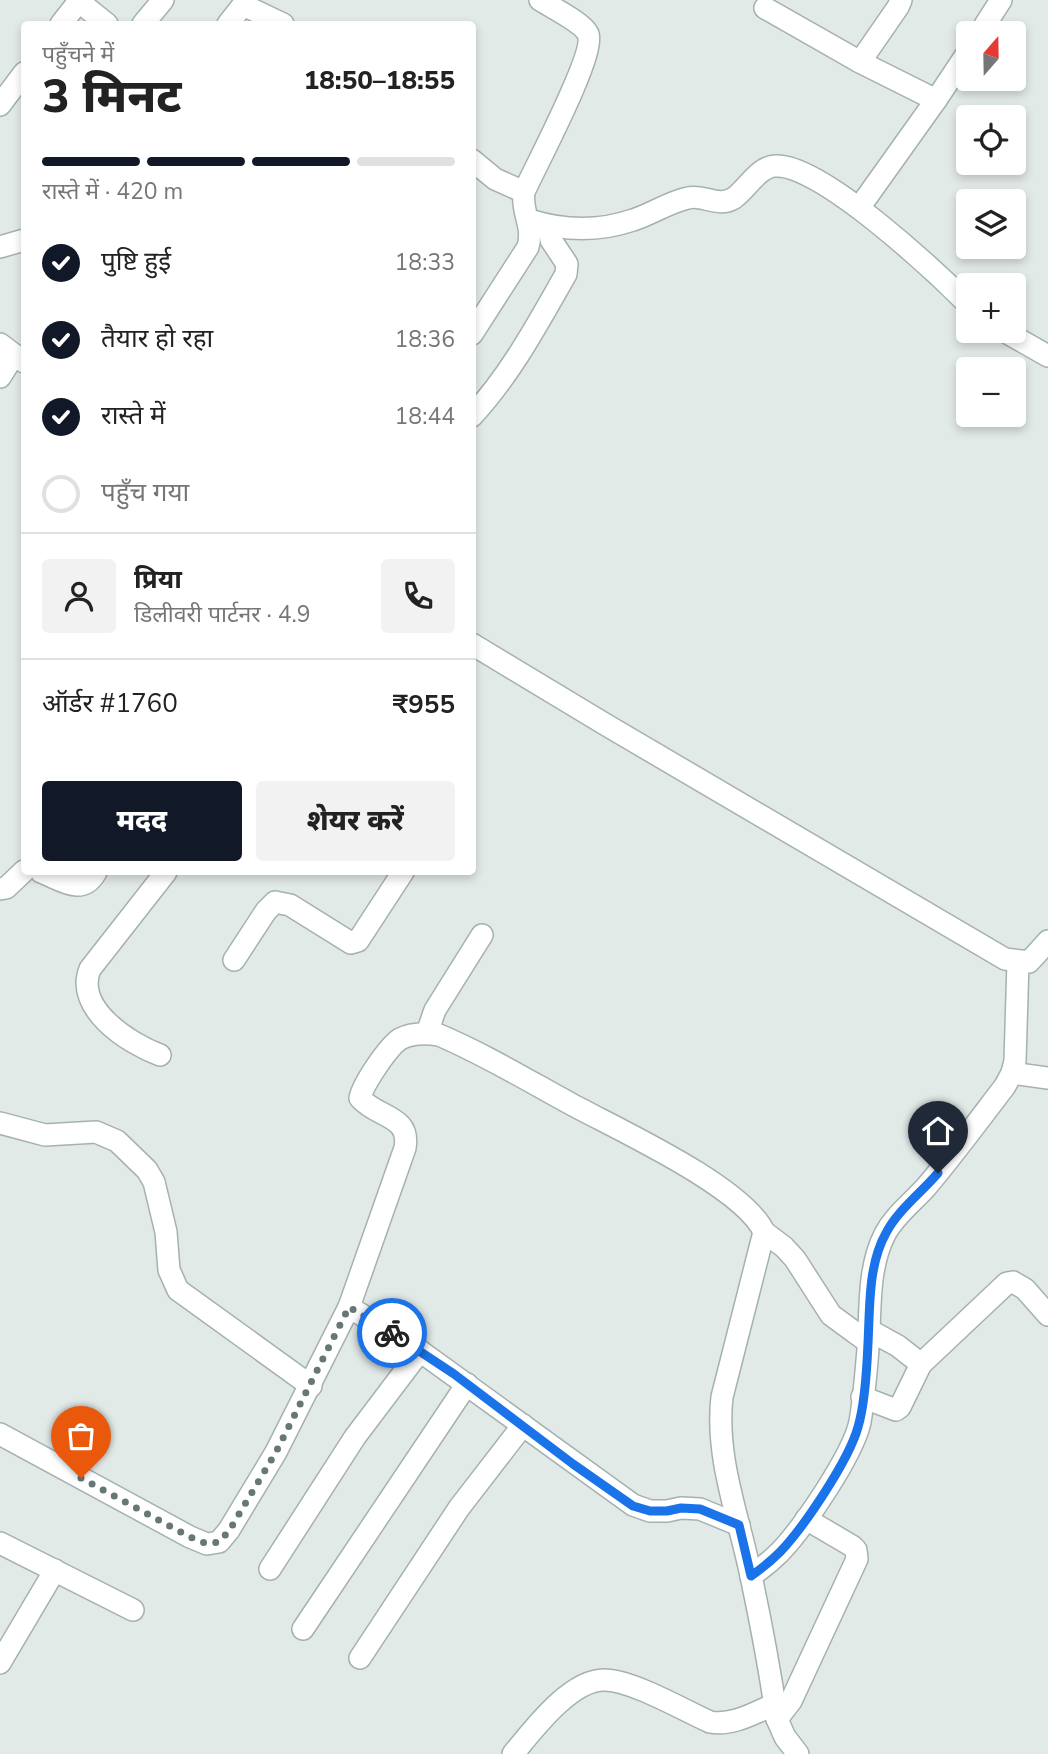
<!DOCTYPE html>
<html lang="hi">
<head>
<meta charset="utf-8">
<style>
  :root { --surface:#fff; --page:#f2f2f2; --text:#222; --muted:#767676; --line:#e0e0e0; --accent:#111827 }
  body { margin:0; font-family:"Nunito Sans","Noto Sans Devanagari",sans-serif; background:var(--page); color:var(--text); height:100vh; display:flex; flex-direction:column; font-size:26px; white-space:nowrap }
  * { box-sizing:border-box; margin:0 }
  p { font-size:23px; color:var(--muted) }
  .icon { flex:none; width:38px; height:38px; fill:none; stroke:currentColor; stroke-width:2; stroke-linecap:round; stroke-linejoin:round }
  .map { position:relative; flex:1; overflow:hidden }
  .side { position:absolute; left:21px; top:21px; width:455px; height:854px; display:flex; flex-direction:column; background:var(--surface); border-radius:7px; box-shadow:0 4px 10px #0003 }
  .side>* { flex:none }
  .needle { width:46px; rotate:20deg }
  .controls { position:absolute; left:956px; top:21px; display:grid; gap:14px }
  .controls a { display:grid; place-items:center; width:70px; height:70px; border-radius:7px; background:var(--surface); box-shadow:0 4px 10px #0003; font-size:35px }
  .pin { position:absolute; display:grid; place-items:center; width:60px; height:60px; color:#fff; margin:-72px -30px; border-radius:50% 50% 50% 0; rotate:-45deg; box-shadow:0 0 7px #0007 }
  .pin .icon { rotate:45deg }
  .courier { position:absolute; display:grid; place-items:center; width:70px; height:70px; margin:-35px; border:5px solid #1a73e8; border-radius:50%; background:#fff; color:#222; box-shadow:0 2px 9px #0007 }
  .headline em { font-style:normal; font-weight:800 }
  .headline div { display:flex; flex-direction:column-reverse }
  .headline { display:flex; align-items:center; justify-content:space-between; height:119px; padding:0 21px }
  h1 { font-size:46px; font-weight:800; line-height:52px }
  .bar { display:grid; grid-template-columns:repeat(4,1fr); gap:10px 7px; align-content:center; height:84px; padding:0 21px }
  .bar i { height:9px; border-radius:5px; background:var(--line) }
  .bar .on { background:var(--accent) }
  .bar p { grid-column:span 4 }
  .line { display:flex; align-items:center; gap:18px; padding:0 21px; border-top:2px solid var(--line) }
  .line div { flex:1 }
  .round { display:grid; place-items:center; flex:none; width:74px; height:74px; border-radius:7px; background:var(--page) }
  ol { padding:0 21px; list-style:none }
  li { display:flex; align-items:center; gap:21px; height:77px }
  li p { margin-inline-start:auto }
  li .icon { padding:7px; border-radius:50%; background:var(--accent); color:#fff; stroke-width:4 }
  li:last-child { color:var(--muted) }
  li i { width:38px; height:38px; border:4px solid var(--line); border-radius:50% }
  .button { display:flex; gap:14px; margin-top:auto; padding:14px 21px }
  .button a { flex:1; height:80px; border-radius:7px; background:var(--accent); color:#fff; font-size:28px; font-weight:800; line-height:80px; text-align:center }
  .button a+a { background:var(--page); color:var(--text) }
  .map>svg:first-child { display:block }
</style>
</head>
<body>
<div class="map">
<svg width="1048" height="1754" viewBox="0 0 1048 1754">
  <rect width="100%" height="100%" fill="#e2eae8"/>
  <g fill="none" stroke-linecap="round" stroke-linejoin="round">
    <defs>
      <g id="minor">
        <polyline points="77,0 107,24"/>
        <polyline points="243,5 283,24"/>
        <polyline points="765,8 860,62 936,100"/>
        <polyline points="61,24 80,0"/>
        <polyline points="143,24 163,0"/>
        <polyline points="228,24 247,0"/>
        <polyline points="980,33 1001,0"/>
        <polyline points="860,62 898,7 901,0"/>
        <polyline points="0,105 24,73"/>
        <polyline points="472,160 495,179 524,192"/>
        <polyline points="859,208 936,100 968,52"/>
        <path d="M 529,220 C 564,231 598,232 633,220 C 652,214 669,202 688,198 C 703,194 718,208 734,198 C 747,189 758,167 775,166 C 819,162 936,272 968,304"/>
        <polyline points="0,247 24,240"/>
        <polyline points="1004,331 1048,356"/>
        <path d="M 472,334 L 528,247 C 534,225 521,213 524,192 C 535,167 596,54 588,34 C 583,23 551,7 540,0"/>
        <polyline points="0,344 24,362"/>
        <polyline points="0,377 14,355"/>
        <path d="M 472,416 C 511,374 538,323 566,274 L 567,264 L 551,240 L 549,227"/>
        <polyline points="472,644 608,726 1005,959 1029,962 1048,941"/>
        <path d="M 41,872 C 62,880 82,897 96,872"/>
        <polyline points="0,889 6,888 24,871"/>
        <polyline points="234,960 266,911 275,902 290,905 351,943 358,941 403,872"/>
        <polyline points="427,1033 435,1010 482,935"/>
        <path d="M 160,1055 C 128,1043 74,1008 90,969 L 166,872"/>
        <polyline points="1012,1073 1048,1078"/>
        <polyline points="0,1123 45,1135 96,1132 117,1141 147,1170 154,1182 166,1232 169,1270 178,1290 311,1386"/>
        <polyline points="764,1232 784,1247 795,1259 831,1315 868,1342"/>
        <polyline points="349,1307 420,1351 633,1505 650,1511 667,1511 681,1508 700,1509 739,1525"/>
        <polyline points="869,1330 898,1346 921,1364"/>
        <polyline points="862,1397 896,1410 900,1407 921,1364 1007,1283 1013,1282 1025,1289 1048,1315"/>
        <path d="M 0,1434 L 190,1537 L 207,1544 L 219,1542 L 229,1530 L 276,1452 L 349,1307 L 405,1148 C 411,1115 377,1118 360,1098 C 363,1084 388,1047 400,1039 C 412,1033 426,1033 439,1035 C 484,1054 527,1080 571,1104 C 617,1129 744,1187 764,1232 L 722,1397 C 715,1458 739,1517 751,1576 C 761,1623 770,1671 777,1719 L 785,1737 L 798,1754"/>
        <polyline points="0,1543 133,1610"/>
        <polyline points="270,1569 355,1437 420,1351"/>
        <path d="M 751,1576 C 761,1569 771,1561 780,1552 C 803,1528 853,1455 860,1422 C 864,1399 866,1373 868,1349 C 871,1311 867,1269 885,1234 C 895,1215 913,1202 927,1186 C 954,1154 979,1120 1005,1086 L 1012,1073 L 1015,1061 L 1018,962"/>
        <polyline points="303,1629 467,1384"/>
        <polyline points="360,1658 459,1508 523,1425"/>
        <polyline points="0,1663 55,1570"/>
        <polyline points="777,1719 791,1701 857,1559 856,1550 852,1546 806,1519"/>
        <path d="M 513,1754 C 533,1730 570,1680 604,1680 C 632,1680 683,1710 710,1722 C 733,1726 754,1713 775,1704"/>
      </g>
    </defs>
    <use href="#minor" stroke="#a5b1b0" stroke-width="24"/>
    <use href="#minor" stroke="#fff" stroke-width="21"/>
  </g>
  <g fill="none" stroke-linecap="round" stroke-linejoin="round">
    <polyline stroke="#667776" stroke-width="7" stroke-dasharray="0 12.6" points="81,1478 190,1537 207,1544 219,1542 229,1531 276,1452 349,1307 392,1333"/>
    <path stroke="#1a73e8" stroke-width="9" d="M 392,1333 L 454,1374 L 573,1464 L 633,1506 L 650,1511 L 667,1511 L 681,1508 L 700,1509 L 739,1525 L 751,1576 C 761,1569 771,1561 780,1552 C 804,1527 849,1460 858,1427 C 865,1404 867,1367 868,1343 C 870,1307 868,1265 886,1233 C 898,1210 921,1193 938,1173"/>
  </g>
</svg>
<div class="controls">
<a><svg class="needle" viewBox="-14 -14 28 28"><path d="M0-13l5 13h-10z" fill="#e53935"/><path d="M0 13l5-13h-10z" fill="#767676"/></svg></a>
<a><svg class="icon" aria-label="locate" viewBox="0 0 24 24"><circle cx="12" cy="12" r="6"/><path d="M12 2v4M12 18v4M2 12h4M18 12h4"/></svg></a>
<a><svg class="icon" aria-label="layers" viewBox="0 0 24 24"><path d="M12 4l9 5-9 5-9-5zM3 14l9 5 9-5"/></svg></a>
<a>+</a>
<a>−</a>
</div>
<div class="pin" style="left:81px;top:1478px;background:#ea580c"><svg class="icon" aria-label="bag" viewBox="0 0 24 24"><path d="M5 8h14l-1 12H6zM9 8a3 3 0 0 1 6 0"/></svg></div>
<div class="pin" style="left:938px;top:1173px;background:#1f2937"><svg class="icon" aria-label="home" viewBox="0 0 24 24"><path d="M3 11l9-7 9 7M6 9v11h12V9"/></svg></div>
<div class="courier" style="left:392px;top:1333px"><svg class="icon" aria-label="bike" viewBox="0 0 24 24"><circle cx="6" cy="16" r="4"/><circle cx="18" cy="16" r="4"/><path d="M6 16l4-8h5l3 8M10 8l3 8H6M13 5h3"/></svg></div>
<section class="side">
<div class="headline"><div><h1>3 मिनट</h1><p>पहुँचने में</p></div><em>18:50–18:55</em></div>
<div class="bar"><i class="on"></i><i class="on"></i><i class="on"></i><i></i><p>रास्ते में · 420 m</p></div>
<ol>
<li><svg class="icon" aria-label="check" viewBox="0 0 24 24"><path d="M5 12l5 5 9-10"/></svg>पुष्टि हुई<p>18:33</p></li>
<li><svg class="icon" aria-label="check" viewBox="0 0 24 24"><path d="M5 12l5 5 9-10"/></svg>तैयार हो रहा<p>18:36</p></li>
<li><svg class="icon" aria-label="check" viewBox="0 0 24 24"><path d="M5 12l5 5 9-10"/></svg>रास्ते में<p>18:44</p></li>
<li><i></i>पहुँच गया</li>
</ol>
<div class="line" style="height:126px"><a class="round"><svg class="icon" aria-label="person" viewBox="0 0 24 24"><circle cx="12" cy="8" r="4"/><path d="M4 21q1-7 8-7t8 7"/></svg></a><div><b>प्रिया</b><p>डिलीवरी पार्टनर · 4.9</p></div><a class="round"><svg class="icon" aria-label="phone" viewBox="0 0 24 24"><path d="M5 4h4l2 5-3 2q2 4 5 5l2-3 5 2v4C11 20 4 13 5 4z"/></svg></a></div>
<div class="line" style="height:91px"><div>ऑर्डर #1760</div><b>₹955</b></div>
<div class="button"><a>मदद</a><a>शेयर करें</a></div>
</section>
</div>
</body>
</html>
